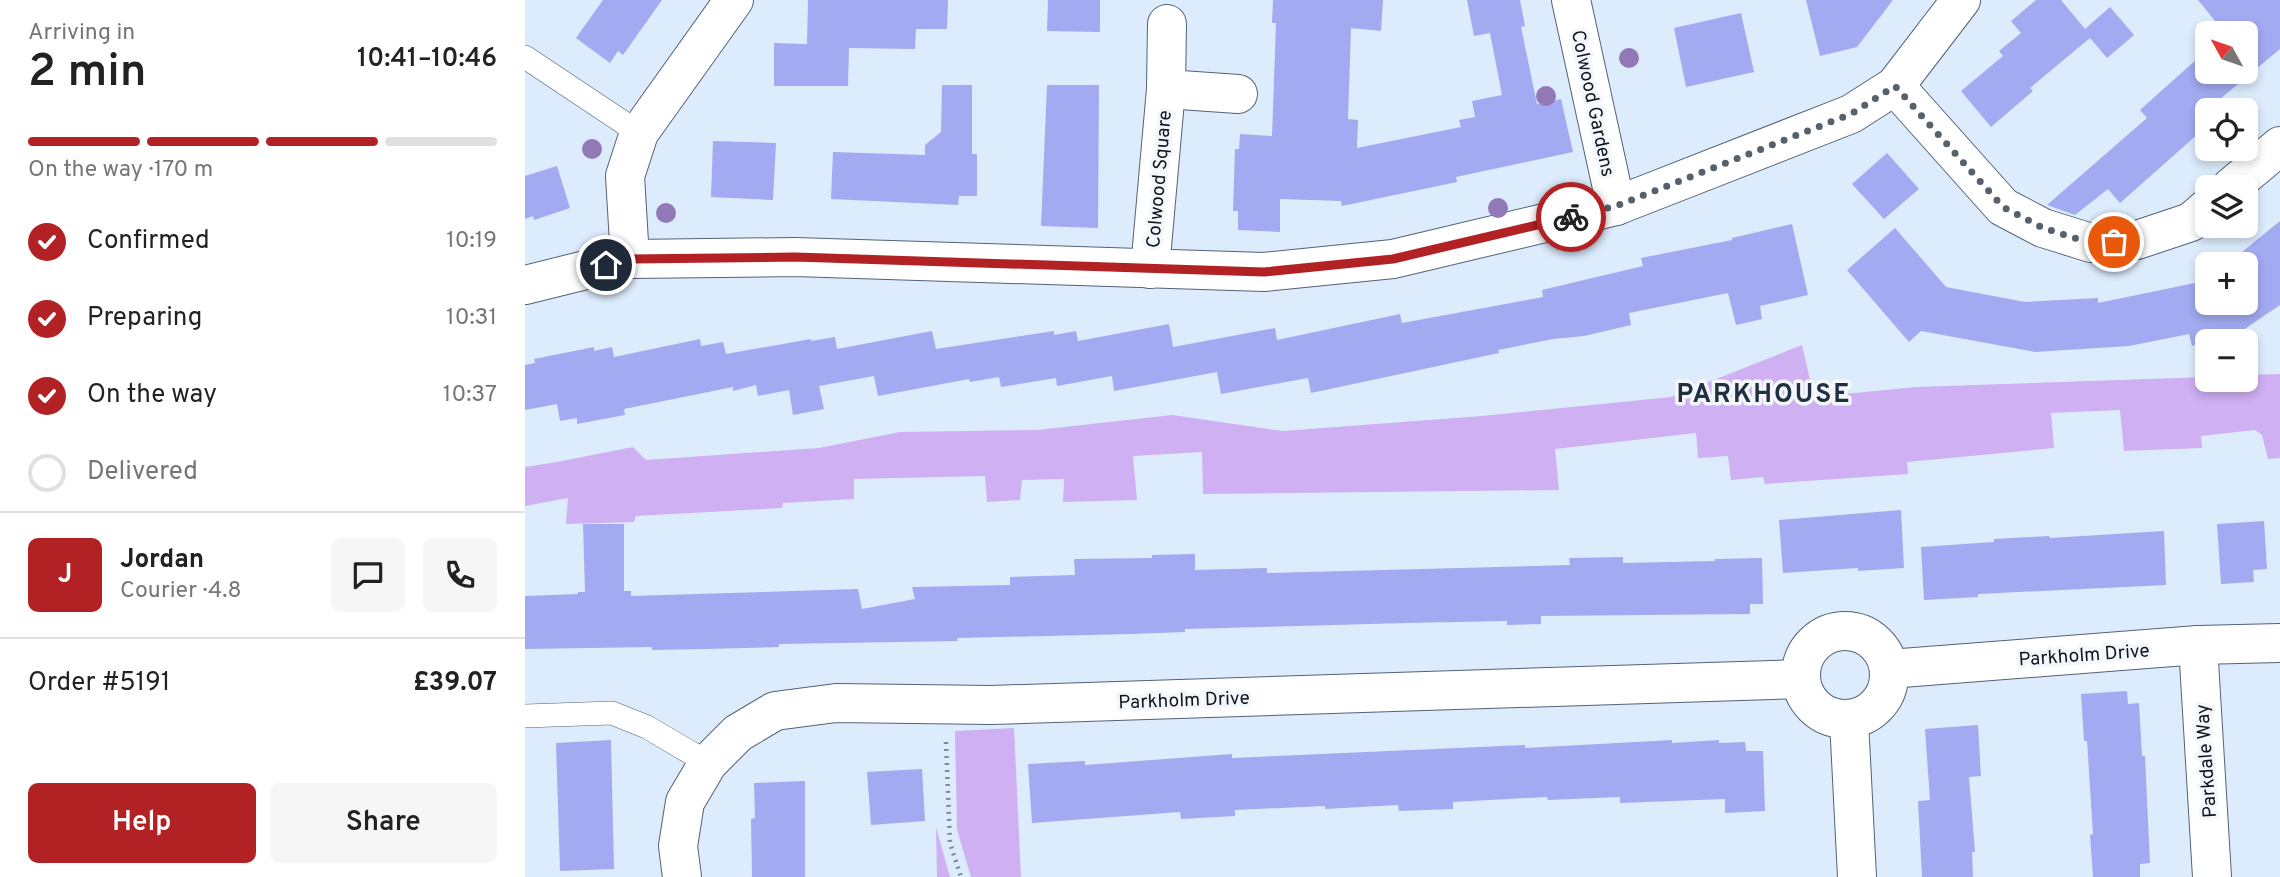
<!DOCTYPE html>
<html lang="en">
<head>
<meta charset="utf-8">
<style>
  :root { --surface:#fff; --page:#f6f6f6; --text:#222; --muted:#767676; --line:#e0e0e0; --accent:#b22123 }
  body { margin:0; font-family:Overpass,sans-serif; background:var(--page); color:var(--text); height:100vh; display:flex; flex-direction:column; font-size:26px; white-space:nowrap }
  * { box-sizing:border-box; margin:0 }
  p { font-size:23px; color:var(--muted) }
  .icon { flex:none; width:38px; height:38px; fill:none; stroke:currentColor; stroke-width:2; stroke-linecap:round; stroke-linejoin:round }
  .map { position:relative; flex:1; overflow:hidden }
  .side { display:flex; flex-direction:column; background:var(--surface); width:525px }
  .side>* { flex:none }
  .needle { width:46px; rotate:310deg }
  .buttons { position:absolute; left:1670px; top:21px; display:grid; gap:14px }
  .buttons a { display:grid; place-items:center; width:63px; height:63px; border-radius:10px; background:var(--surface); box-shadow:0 4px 10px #0003; font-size:35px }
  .pin { position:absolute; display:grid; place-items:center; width:60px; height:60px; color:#fff; margin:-30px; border:4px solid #fff; border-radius:50%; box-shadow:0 2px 7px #0007 }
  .courier { position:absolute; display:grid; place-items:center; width:70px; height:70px; margin:-35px; border:5px solid #b22123; border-radius:50%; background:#fff; color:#222; box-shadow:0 2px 9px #0007 }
  .summary em { font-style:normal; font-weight:600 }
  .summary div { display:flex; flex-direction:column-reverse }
  .summary { display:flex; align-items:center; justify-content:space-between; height:119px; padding:0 28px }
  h1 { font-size:46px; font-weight:600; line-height:52px }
  .bar { display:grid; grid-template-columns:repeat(4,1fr); gap:10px 7px; align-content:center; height:84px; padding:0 28px }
  .bar i { height:9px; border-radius:5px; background:var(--line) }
  .bar .selected { background:var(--accent) }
  .bar p { grid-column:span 4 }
  .line { display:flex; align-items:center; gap:18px; padding:0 28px; border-top:2px solid var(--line) }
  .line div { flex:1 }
  .round { display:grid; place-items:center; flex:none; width:74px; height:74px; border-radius:10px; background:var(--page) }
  ol { padding:0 28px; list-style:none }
  li { display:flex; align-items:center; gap:21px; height:77px }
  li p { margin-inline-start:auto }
  li .icon { padding:7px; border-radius:50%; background:var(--accent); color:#fff; stroke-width:4 }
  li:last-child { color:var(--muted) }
  li i { width:38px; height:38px; border:4px solid var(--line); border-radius:50% }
  .button { display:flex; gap:14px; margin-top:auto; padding:14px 28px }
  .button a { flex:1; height:80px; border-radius:10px; background:var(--accent); color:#fff; font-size:28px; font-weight:600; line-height:80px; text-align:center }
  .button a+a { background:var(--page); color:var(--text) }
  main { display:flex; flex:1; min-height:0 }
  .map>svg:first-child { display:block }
</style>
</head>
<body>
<main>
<section class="side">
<div class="summary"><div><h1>2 min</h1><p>Arriving in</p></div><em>10:41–10:46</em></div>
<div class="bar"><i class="selected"></i><i class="selected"></i><i class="selected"></i><i></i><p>On the way · 170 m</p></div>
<ol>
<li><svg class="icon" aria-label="check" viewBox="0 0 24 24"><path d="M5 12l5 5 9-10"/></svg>Confirmed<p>10:19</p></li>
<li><svg class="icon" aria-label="check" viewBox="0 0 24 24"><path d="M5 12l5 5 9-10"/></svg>Preparing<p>10:31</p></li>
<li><svg class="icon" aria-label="check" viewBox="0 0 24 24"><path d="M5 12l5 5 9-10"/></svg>On the way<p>10:37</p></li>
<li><i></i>Delivered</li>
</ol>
<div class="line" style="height:126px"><b class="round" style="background:var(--accent);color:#fff">J</b><div><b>Jordan</b><p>Courier · 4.8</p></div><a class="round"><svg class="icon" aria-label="chat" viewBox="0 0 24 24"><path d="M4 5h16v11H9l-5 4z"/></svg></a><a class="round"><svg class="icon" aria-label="phone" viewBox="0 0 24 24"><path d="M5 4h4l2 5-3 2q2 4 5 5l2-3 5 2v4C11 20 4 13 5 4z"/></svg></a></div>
<div class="line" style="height:91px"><div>Order #5191</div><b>£39.07</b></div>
<div class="button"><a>Help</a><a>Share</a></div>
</section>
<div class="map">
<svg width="1755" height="877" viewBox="0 0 1755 877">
  <rect width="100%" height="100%" fill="#dcecfd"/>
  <g fill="#cfb0f3">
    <polygon points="1277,345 1289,397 1391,387 1682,377 1682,380 1720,380 1720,375 1755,374 1755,458 1743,459 1737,435 1730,430 1676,436 1677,448 1599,451 1595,410 1526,413 1529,448 1382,462 1383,474 1240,484 1238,477 1206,480 1203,456 1173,458 1171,433 1030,449 1034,490 678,494 677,452 608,456 612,500 538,502 539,479 497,480 495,500 462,502 460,476 329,479 329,499 258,503 257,508 111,516 109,522 41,524 43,498 0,506 0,467 32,462 108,447 121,460 294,448 375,432 512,430 647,415 758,431 957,416 1146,397"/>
    <polygon points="489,728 496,877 446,877 432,830 430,731"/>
    <polygon points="411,827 425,877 412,877"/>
  </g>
  <g fill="#a2aaf1">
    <polygon points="78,0 137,0 98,55 93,51 85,63 51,38"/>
    <polygon points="283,0 423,0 422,29 391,29 390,49 324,48 323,86 249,86 249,43 282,44"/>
    <polygon points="523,0 575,0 575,32 522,31"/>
    <polygon points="748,0 858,0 856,31 826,28 823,119 833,120 832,148 936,127 934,120 950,117 947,101 977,95 965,33 949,36 942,0 995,0 1000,26 996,27 1012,104 1036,99 1048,152 931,177 932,182 817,206 816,201 755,199 755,232 713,230 713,211 708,211 710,149 714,149 715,134 747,136 751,23 747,23"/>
    <polygon points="1281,0 1368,0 1332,47 1295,56"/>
    <polygon points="1511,0 1536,0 1560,29 1585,7 1609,35 1582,58 1565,38 1505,88 1508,91 1466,127 1436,91 1478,56 1474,51 1496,33 1486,21"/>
    <polygon points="1673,0 1755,0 1755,49 1682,110 1682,126 1595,203 1583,189 1550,215 1522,205 1622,118 1615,110 1682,50 1682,72 1720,72 1720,33 1700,33"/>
    <polygon points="1216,13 1229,72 1161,87 1149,28"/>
    <polygon points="417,85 447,85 447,154 452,154 452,196 434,196 433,205 306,199 308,152 400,155 400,145 416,132"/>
    <polygon points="522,85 574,85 573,228 516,226"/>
    <polygon points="188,141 251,143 248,200 186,197"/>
    <polygon points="1362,153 1394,189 1359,219 1327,184"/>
    <polygon points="32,166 45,208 9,220 8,216 0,219 0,176"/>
    <polygon points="1755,221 1755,305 1702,341 1682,341 1667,346 1664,334 1604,346 1510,352 1396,331 1384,342 1322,270 1370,228 1421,287 1500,302 1573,298 1573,303 1670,283 1682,276 1682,303 1720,303 1720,264 1698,264 1705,260 1706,261"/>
    <polygon points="1267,224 1283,295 1235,306 1237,319 1211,325 1203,293 1104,313 1106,325 1059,336 1028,339 973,350 974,353 786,393 783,378 696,394 692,372 589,391 587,376 532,386 531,378 476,387 474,377 445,382 444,379 353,396 349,376 294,386 299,409 268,415 264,390 233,396 231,385 208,391 208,387 99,409 100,415 52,424 52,418 35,421 32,404 0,410 0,365 10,363 9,359 69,347 69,351 87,347 89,357 175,339 176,346 198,342 201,354 286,339 286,341 310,337 312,349 407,331 411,349 529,331 529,335 551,331 553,341 644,324 648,347 750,328 752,340 875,314 877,323 1018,297 1017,290 1118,266 1116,258 1207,240 1207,238"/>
    <polygon points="1376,510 1379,568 1333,571 1333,568 1258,573 1254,520"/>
    <polygon points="1739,521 1742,569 1728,570 1729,582 1696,584 1692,524"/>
    <polygon points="58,524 99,524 99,591 106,591 106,596 333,589 337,609 390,599 387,587 485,585 485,577 550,575 549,559 627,558 627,555 670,554 670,570 742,568 742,573 1045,565 1044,558 1098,557 1098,563 1190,561 1190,559 1237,558 1238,604 1225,604 1225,614 1016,616 1016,624 982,625 982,621 881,623 660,629 660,632 606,634 432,638 433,641 254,644 254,647 180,649 127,650 127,647 0,649 0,596 53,594 53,592 60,592"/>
    <polygon points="1639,531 1641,585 1453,594 1453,597 1399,600 1396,547 1469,542 1469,539 1524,536 1525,538"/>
    <polygon points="1602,691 1603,704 1614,703 1617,756 1620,756 1625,863 1615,864 1615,877 1568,877 1565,835 1568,834 1562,741 1559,741 1556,694"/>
    <polygon points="1453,725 1456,776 1444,777 1450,852 1447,852 1448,877 1397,877 1393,801 1405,800 1400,729"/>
    <polygon points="86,740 89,869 35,871 31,743"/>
    <polygon points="1147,740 1147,743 1194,740 1194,743 1220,742 1221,751 1238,751 1240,811 1200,813 1200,799 1095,803 1095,797 1023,800 1022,797 928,802 928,809 874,811 873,805 800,809 800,806 710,810 710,816 656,819 655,812 507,823 503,764 560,761 560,765 707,754 707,758 1000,745 1000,748"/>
    <polygon points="397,769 400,821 346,825 342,772"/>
    <polygon points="280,781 280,877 227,877 226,819 230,818 229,783"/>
  </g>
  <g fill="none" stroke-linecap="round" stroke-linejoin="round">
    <defs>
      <g id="service">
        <polyline points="0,57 114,133"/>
        <polyline points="0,716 87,713 122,727 183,763"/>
      </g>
      <g id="minor">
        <polyline points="1046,0 1091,206"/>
        <polyline points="1370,86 1478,207 1518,228 1566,243 1612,240 1666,222 1682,208"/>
        <polyline points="641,89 713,94"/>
        <polyline points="1706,187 1755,146"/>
        <polyline points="105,259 100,176 114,133 209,0"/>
        <polyline points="625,269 641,89 642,24"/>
        <polyline points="0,285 105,259 270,257 739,272 868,259 1091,206 1326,114 1370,86 1436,0"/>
        <circle cx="1320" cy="675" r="44"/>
        <polyline points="1673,645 1687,877"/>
        <polyline points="1364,669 1673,645 1755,643"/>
        <polyline points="1324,720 1332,877"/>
        <polyline points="157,877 153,846 160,802 183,763 213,733 250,711 311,703 466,705 1275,679"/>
      </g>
    </defs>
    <use href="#service" stroke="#526376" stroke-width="24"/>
    <use href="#minor" stroke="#526376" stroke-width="40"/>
    <polyline stroke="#7f8b98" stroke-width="4.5" stroke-dasharray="2 5" stroke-linecap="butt" points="421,742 425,843 436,877"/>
    <use href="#service" stroke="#fff" stroke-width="23"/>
    <use href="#minor" stroke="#fff" stroke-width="38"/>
  </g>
  <g fill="#9179b8">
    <circle cx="1104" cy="58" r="10"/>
    <circle cx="1021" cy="96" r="10"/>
    <circle cx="67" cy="149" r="10"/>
    <circle cx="973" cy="208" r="10"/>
    <circle cx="141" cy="213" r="10"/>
  </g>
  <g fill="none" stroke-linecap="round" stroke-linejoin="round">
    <polyline stroke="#57616b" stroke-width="7" stroke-dasharray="0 12.6" points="1046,217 1091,206 1326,114 1370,86 1478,207 1518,228 1566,243 1589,242"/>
    <polyline stroke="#b22123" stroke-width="9" points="81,265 105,259 270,257 739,272 868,259 1046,217"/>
  </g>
  <g text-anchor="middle" stroke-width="7" stroke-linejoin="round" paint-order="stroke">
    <g font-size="19" fill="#0f161d" stroke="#f3f7fc">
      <text transform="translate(1069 103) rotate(78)" y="7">Colwood Gardens</text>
      <text transform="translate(633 179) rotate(-85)" y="7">Colwood Square</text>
      <text transform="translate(1559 654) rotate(-4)" y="7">Parkholm Drive</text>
      <text transform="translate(659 699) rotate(-2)" y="7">Parkholm Drive</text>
      <text transform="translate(1680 761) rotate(-94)" y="7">Parkdale Way</text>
    </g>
    <g font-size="26" font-weight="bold" letter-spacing="2" fill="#213041" stroke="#f3f7fc">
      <text x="1239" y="402">PARKHOUSE</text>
    </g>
  </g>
</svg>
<div class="buttons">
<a><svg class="needle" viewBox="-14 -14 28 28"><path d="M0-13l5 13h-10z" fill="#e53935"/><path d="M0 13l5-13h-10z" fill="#767676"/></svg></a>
<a><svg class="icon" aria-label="locate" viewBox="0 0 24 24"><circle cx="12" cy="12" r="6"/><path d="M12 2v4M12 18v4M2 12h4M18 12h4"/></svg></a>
<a><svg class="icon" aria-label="layers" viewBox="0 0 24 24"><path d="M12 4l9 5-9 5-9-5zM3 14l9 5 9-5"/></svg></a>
<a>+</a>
<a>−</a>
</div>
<div class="pin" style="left:1589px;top:242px;background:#ea580c"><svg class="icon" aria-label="bag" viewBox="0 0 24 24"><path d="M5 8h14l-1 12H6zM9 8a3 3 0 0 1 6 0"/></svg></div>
<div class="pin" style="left:81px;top:265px;background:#1f2937"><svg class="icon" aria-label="home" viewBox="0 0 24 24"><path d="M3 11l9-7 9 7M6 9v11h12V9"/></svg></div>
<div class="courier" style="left:1046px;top:217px"><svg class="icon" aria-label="bike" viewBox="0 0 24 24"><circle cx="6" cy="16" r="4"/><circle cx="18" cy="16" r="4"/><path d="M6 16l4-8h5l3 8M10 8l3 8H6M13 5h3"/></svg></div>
</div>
</main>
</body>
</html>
